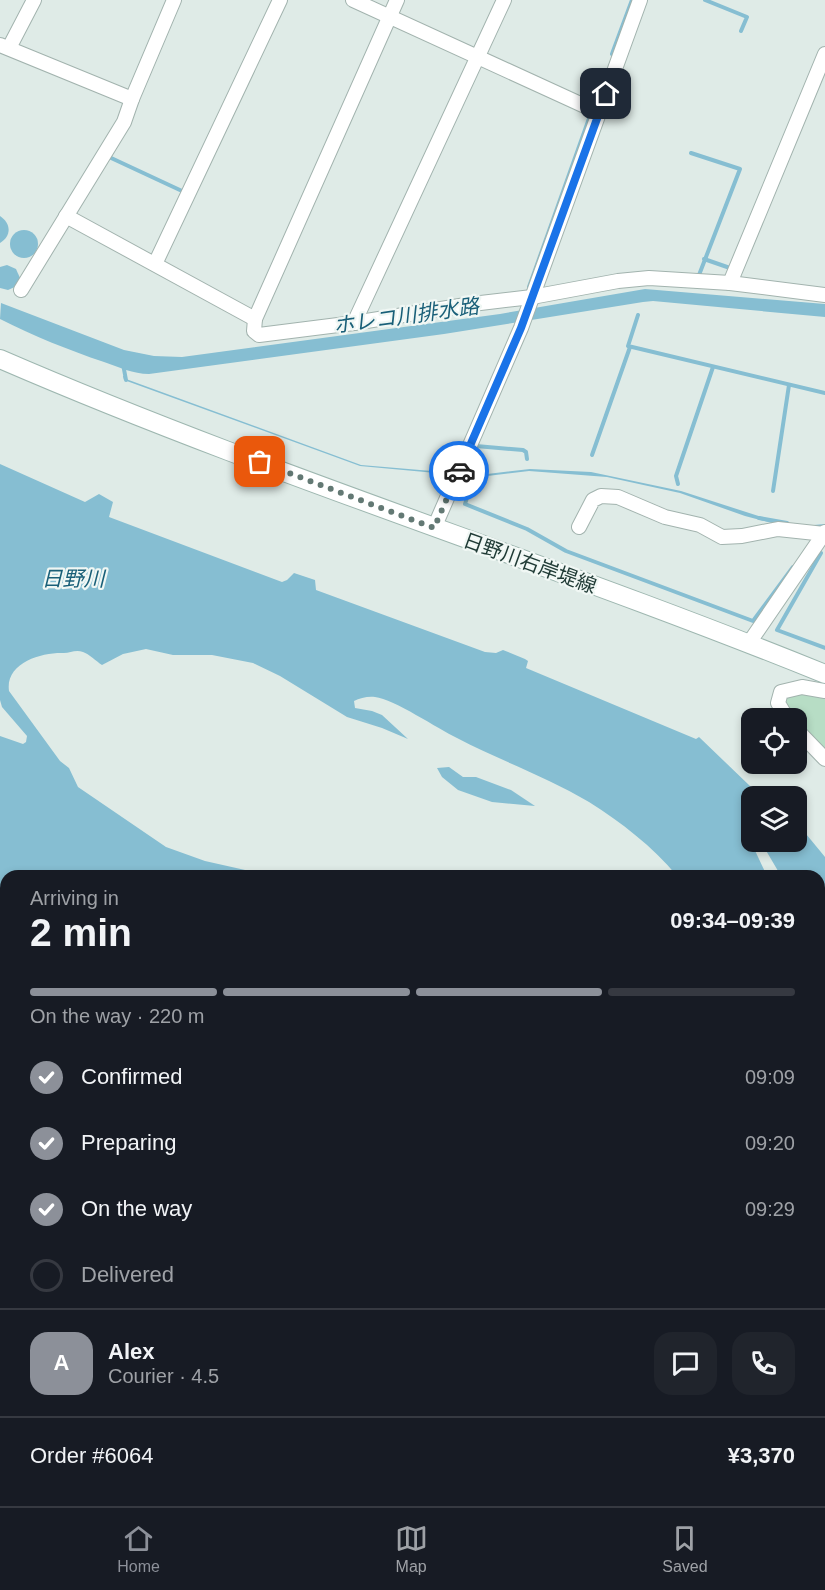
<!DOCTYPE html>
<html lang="en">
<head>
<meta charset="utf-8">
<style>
  :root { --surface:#171b24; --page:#20242c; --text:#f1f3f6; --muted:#9ea1a6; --line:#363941; --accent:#8c9099 }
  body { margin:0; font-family:Arial,"Noto Sans JP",sans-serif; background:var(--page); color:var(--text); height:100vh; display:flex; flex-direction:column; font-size:22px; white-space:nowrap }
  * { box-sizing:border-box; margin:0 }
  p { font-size:20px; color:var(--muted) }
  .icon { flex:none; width:33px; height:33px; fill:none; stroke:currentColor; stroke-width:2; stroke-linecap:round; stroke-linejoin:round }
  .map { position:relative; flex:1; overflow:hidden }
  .panel { position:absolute; left:0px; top:870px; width:825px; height:636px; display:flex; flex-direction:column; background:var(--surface); border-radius:18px 18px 0 0; box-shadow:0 3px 9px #0003 }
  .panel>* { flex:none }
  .controls { position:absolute; left:741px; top:708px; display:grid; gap:12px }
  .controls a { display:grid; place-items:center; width:66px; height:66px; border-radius:12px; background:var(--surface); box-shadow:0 3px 9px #0003; font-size:30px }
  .pin { position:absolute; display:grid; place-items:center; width:51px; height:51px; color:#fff; margin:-26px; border-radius:12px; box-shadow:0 3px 9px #0006 }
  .courier { position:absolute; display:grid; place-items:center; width:60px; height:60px; margin:-30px; border:4px solid #1a73e8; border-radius:50%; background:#fff; color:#222; box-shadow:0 2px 8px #0007 }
  .summary em { font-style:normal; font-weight:600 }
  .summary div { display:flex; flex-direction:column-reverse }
  .summary { display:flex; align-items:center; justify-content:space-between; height:102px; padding:0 30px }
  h1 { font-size:39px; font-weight:600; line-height:45px }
  .bar { display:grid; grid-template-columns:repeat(4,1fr); gap:9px 6px; align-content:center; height:72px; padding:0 30px }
  .bar i { height:8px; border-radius:4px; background:var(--line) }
  .bar .current { background:var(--accent) }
  .bar p { grid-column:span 4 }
  .line { display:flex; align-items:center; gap:15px; padding:0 30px; border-top:2px solid var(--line) }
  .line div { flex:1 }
  .round { display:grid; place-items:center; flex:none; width:63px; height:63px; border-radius:18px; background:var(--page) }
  ol { padding:0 30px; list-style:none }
  li { display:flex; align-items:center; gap:18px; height:66px }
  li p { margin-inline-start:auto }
  li .icon { padding:6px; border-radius:50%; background:var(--accent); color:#fff; stroke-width:4 }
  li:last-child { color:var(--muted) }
  li i { width:33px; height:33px; border:3px solid var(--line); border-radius:50% }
  .dock { display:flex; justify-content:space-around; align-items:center; height:84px; border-top:2px solid var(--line); background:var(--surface); font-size:16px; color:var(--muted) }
  .dock a { display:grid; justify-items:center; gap:3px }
  .dock .current { color:var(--accent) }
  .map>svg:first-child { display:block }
</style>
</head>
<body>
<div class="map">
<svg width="825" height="1506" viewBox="0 0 825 1506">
  <rect width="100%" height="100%" fill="#dfebe7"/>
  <polygon fill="#b7ddc5" points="800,691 825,695 825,754 797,725 796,718 791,718 783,697"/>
  <g fill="#86bed2">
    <path d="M 0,216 C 11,223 12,236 0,243 Z"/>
    <circle cx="24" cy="244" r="14"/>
    <polygon points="7,265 16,269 20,278 17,286 8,290 0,288 0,267"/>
    <path d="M 645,289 L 825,304 L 825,317 L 653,301 L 643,302 L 444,334 L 149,374 C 133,374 119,367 104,362 C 68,350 34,336 0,319 L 1,303 L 124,350 L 154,356 L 182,357 L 500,314 Z"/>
    <polygon points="123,376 125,376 126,379 361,465 479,475 530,469 591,472 681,491 777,522 803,526 825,524 825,527 816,528 776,524 745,516 680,493 607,477 529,471 479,477 360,466 124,380"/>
    <path d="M 0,464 L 85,502 L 99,494 L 113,502 L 109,517 L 282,582 L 287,580 L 294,573 L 315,580 L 316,590 L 485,652 L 496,653 L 503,650 L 525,659 L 528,661 L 526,668 L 696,739 L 699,737 L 750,786 L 766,796 L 752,796 L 751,842 L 767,876 L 677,876 C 653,847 621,822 589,802 C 547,777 501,761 457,738 C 438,729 394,699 375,697 C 368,696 360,698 354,701 L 355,708 L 372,711 L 382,715 L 408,739 L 382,728 L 347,717 L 280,676 L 253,663 L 212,655 L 173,655 L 146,649 L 123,654 L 102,665 C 96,661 89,654 83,652 C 76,649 70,653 64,653 C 43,652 5,662 9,691 L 60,761 L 69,768 L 78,787 L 166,847 L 205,861 L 254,872 L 262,876 L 6,876 L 6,966 L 0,964 L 0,736 L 23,744 L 26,742 L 27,736 L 2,707 L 0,700 Z"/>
    <polygon points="449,767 463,777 476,777 511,790 535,806 492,802 458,790 442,777 437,768"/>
    <polygon points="797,823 825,857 825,905 819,896 819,876 781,876 761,842 796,842"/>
    <polygon points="819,940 825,956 825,979 819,964"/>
    <polygon points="823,1039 825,1039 825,1228 819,1224 819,1048"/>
    <polygon points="0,1053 6,1055 6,1100 0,1098"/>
    <polygon points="624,1500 676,1500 680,1506 628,1506"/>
  </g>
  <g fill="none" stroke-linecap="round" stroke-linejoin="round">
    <g stroke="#86bed2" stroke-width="4">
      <polyline points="705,0 747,17 741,31"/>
      <polyline points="612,54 632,0"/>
      <polyline points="594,106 604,78"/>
      <polyline points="691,153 740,169 699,275"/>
      <polyline points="109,157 182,191"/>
      <polyline points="704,259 730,268"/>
      <polyline points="529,287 591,113"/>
      <polyline points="638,315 628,346 825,393"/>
      <polyline points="123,364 126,380"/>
      <polyline points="476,446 523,450 526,452 527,459"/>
      <polyline points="592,455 630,347"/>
      <polyline points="479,479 479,482 472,482 465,504 527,529 566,551 753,621 793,567"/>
      <polyline points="678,484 676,476 713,367"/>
      <polyline points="773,491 789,385"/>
      <polyline points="759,518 787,523"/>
      <polyline points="821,553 777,630 825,648"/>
      <polyline points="819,1383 825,1389"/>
    </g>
    <defs>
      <g id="street">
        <polyline points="353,0 600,113"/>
        <polyline points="397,0 255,319 254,331 259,335 354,323 472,304 532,297 618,281 649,278 730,283 825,295"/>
        <polyline points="0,45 132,99"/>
        <polyline points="9,48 34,0"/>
        <polyline points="66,216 255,319"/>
        <polyline points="155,264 280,0"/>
        <polyline points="730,283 825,54"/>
        <polyline points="21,290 124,122 132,99 174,0"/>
        <polyline points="354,323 504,0"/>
        <polyline points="579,527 593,500 601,496 618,497 665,517 700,525 722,537 742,536 778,529 825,534"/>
        <polyline points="434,528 521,328 640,0"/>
        <polyline points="749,643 825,532"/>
        <polyline points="787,718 778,703 781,692 802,687 825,691"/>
        <polyline points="796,729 825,759"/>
        <polyline points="0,997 6,999"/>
        <polyline points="0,1130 3,1116"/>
        <polyline points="0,1313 6,1315"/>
        <polyline points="819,1334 825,1337"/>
        <polyline points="819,1394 825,1401"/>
        <polyline points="0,1448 6,1450"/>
        <polyline points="602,1500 606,1506"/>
        <polyline points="695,1500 699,1506"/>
        <polyline points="777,1500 781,1506"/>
        <polyline points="183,1506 183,1500"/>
      </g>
      <g id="secondary">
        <path d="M 0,359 C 270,476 552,563 825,674"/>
        <polyline points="0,1381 6,1383"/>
        <polyline points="471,1500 487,1506"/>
        <polyline points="21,1506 23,1500"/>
        <polyline points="315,1506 317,1500"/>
      </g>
    </defs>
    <use href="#street" stroke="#a2b3ae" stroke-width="16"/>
    <use href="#secondary" stroke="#9eb7b0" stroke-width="20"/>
    <use href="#street" stroke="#fff" stroke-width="14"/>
    <use href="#secondary" stroke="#fff" stroke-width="18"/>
  </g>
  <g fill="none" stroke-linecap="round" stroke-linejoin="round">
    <polyline stroke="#637974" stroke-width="6" stroke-dasharray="0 10.8" points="260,462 434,528 459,471"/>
    <polyline stroke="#1a73e8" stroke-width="8" points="459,471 521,328 606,94"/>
  </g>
  <g text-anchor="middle" stroke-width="4.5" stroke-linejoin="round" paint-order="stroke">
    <g font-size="20" fill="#203b36" stroke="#f0f7f4">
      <text transform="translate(530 563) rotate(20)" y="7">日野川右岸堤線</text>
    </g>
    <g font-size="21" font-style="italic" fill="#195f78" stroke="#f0f7f4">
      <text transform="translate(406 316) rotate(-8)" y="7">ホレコ川排水路</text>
      <text x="73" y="586">日野川</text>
    </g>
  </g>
</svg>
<div class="controls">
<a><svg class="icon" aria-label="locate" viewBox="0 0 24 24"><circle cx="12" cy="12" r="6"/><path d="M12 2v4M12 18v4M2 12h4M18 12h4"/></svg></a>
<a><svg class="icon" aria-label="layers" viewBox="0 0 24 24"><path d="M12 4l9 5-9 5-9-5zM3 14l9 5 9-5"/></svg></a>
</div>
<div class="pin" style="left:260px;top:462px;background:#ea580c"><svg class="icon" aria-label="bag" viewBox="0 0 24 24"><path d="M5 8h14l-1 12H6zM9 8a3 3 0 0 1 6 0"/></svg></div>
<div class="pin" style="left:606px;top:94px;background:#1f2937"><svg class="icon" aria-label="home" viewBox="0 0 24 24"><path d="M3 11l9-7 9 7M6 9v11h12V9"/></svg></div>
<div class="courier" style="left:459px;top:471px"><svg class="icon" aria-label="car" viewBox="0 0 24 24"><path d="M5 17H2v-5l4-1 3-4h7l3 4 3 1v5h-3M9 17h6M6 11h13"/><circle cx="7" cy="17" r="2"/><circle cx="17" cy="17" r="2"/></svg></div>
<section class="panel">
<div class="summary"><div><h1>2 min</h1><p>Arriving in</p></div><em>09:34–09:39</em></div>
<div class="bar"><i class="current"></i><i class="current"></i><i class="current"></i><i></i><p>On the way · 220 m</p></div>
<ol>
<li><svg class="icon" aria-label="check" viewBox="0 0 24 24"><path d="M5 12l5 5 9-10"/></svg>Confirmed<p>09:09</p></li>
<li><svg class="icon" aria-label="check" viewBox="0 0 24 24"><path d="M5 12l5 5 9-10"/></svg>Preparing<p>09:20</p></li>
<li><svg class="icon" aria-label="check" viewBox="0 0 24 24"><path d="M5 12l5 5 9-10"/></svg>On the way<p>09:29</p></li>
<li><i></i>Delivered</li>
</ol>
<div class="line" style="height:108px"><b class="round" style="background:var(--accent);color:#fff">A</b><div><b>Alex</b><p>Courier · 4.5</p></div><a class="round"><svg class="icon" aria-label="chat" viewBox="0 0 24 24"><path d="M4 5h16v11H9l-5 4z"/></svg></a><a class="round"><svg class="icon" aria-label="phone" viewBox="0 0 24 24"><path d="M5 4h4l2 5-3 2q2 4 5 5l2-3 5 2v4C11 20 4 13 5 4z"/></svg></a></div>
<div class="line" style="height:78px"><div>Order #6064</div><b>¥3,370</b></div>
</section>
</div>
<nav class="dock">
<a class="current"><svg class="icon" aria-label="home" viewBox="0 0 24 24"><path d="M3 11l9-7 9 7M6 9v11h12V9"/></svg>Home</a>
<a><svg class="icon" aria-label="map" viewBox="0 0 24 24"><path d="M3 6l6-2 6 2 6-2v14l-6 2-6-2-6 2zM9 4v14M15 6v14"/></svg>Map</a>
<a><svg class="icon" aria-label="saved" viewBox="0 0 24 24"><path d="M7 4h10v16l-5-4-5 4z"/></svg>Saved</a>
</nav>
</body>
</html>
